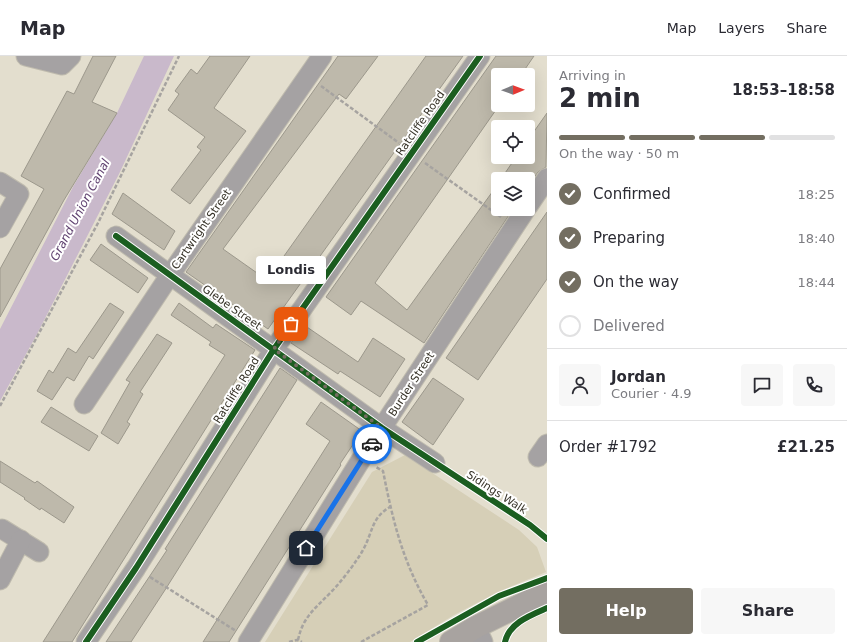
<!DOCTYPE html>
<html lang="en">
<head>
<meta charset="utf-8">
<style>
  :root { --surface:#fff; --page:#f7f7f7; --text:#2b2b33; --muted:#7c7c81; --line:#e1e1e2; --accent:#736e61 }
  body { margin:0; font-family:"DejaVu Sans",sans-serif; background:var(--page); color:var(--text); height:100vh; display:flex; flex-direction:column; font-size:15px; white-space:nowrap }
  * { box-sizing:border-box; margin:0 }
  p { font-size:13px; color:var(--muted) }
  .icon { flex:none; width:22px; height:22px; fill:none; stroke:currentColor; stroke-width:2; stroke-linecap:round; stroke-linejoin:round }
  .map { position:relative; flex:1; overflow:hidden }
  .sheet { display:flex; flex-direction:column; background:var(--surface); width:300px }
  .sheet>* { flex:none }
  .needle { width:26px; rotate:89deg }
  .tools { position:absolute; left:491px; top:12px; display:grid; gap:8px }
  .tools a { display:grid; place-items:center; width:44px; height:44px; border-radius:4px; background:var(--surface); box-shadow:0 4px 16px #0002; font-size:20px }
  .pin { position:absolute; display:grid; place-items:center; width:34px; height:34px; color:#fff; margin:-17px; border-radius:8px; box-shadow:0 2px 6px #0006 }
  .courier { position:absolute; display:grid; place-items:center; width:40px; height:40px; margin:-20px; border:3px solid #1a73e8; border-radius:50%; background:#fff; color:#222; box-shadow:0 1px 5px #0007 }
  .bubble { position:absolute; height:28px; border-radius:4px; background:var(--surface); box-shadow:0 4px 16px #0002; font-size:13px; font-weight:800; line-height:28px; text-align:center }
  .headline em { font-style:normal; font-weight:800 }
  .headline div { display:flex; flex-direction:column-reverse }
  .headline { display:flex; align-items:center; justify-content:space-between; height:68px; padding:0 12px }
  h1 { font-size:26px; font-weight:800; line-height:30px }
  .bar { display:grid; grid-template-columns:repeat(4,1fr); gap:6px 4px; align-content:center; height:48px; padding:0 12px }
  .bar i { height:5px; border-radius:3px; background:var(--line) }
  .bar .on { background:var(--accent) }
  .bar p { grid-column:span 4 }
  .line { display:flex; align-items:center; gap:10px; padding:0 12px; border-top:1px solid var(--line) }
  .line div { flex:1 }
  .round { display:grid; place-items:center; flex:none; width:42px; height:42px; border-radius:4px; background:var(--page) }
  ol { padding:0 12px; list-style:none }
  li { display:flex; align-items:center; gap:12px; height:44px }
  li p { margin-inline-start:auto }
  li .icon { padding:4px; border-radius:50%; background:var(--accent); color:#fff; stroke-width:4 }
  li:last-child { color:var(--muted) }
  li i { width:22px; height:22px; border:2px solid var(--line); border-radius:50% }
  .action { display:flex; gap:8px; margin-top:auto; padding:8px 12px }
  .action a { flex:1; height:46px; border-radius:4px; background:var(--accent); color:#fff; font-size:16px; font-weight:800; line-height:46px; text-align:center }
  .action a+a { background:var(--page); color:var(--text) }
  header { display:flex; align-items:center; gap:24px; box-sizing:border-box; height:56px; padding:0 20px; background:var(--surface); border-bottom:1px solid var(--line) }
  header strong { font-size:19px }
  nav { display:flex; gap:22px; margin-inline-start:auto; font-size:14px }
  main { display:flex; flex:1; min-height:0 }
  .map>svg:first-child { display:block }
</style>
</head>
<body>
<header>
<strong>Map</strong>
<nav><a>Map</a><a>Layers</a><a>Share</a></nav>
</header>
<main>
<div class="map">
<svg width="547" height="586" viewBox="0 0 547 586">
  <rect width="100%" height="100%" fill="#e3dece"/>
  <polygon fill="#d6cfb7" points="405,399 519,474 537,491 546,516 498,536 454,559 410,586 265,586 372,416"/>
  <polygon fill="#c9b9cb" points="144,0 174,0 119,118 36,280 0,345 0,273 74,129 117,57"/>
  <g fill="#beb9ab" stroke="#9c988c">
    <polygon points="93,0 116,0 92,46 117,57 64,144 0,261 0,213 44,133 21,120 67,35 74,38"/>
    <polygon points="210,0 250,0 214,52 246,75 190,148 171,134 201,94 197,91 205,81 168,54 179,38 175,35 191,13 197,18"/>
    <polygon points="338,0 378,0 346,43 339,38 223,193 267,224 426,0 463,0 268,273 186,216"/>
    <polygon points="496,0 534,0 521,19 498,19 498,51 375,227 407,254 498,128 498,153 513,153 424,287 361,245 351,259 326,241"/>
    <polygon points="547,57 546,111 538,116 528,130 528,123 501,123 516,101 528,101 528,84"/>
    <polygon points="123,137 175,175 164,194 112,158"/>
    <polygon points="547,156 547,223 478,324 446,302"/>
    <polygon points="101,188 148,222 138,237 90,204"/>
    <polygon points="110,247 124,256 93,303 89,300 74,325 67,321 52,344 37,335 49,314 53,317 68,292 76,297"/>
    <polygon points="179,247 213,272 216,268 255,294 72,586 43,586 225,299 209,289 211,286 171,259"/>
    <polygon points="304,269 358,306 373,282 405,303 380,341 340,315 338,318 291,287"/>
    <polygon points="157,278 172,287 140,336 143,338 127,366 130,368 118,388 101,377 130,326 126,324"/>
    <polygon points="280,312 297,324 165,534 131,586 106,586 167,494 165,493"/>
    <polygon points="433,322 464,343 433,389 402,366"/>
    <polygon points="321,346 362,375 340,408 341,409 229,586 203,586 330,385 306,368"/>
    <polygon points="51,351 98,380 89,395 41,366"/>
    <polygon points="0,405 35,427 37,425 74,451 64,467 41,452 40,454 24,443 25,442 0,426"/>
  </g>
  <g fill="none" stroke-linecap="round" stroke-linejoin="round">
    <defs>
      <g id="minor">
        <polyline points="26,0 62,9 71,0"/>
        <polyline points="0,126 19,138 0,172"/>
        <polyline points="528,150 547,122"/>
        <polyline points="116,180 382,372 435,407"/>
        <polyline points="84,348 170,219 322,0"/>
        <polyline points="538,401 547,388"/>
        <polyline points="2,473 39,496"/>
        <polyline points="0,524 21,484"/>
        <polyline points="476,571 483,586"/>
        <polyline points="86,586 136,512 274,293 480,0"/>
        <polyline points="248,586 362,402 526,153"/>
      </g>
      <polyline id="major" points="451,586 476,571 547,536"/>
    </defs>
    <use href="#minor" stroke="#bfbbae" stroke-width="21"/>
    <use href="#major" stroke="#bfbbae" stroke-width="24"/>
    <g stroke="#a6a3a0" stroke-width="2.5" stroke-dasharray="4 2" stroke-linecap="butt">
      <polyline points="321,30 399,87"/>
      <polyline points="425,107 501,161"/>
      <polyline points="0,350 98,167 179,0"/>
      <polyline points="150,521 236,575"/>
      <path d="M 298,584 C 303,560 316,552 332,535 C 341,526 357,505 363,494 C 373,476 371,462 390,451"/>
      <polyline points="289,586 297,584 302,586"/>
      <path d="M 361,586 L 428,549 C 402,504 393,465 383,415 L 376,411"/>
    </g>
    <use href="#minor" stroke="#a5a2a3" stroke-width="19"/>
    <use href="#major" stroke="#a8a3a0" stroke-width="22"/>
    <defs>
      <g id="cycleway">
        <polyline points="116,180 382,372 530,469 547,483"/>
        <polyline points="86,586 136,512 274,293 480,0"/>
        <polyline points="417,586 499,540 547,522"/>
        <path d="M 505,586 C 509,567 531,559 547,552"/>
      </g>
    </defs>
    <use href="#cycleway" stroke="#fff" stroke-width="8"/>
    <use href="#cycleway" stroke="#1b5e20" stroke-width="6"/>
  </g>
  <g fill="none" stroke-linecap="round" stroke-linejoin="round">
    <polyline stroke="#736e61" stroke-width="4" stroke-dasharray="0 7.2" points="291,268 274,293 382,372 372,388"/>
    <polyline stroke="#1a73e8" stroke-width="5" points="306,492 372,388"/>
  </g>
  <g text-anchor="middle" stroke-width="4" stroke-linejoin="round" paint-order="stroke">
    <g font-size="11" fill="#363227" stroke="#fff">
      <text transform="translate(420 67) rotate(-55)" y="4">Ratcliffe Road</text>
      <text transform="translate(201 173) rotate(-55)" y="4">Cartwright Street</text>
      <text transform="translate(232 251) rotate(35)" y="4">Glebe Street</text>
      <text transform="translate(411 328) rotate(-57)" y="4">Burder Street</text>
      <text transform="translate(236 334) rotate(-58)" y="4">Ratcliffe Road</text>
      <text transform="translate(497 436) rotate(33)" y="4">Sidings Walk</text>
    </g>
    <g font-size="12" font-style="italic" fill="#614371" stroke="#fff">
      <text transform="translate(80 154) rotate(-62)" y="4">Grand Union Canal</text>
    </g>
  </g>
</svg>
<div class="tools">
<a><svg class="needle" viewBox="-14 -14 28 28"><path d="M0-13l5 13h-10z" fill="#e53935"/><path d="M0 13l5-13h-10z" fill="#7c7c81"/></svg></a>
<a><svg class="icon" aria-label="locate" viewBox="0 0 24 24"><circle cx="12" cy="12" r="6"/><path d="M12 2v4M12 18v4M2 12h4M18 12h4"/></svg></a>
<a><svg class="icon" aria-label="layers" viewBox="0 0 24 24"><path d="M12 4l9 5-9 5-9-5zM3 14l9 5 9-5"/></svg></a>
</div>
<div class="pin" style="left:291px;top:268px;background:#ea580c"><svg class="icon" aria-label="bag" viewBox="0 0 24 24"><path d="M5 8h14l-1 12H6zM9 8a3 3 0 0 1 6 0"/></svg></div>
<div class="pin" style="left:306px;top:492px;background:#1f2937"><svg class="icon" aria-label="home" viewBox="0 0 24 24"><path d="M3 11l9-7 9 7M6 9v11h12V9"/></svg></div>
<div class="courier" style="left:372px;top:388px"><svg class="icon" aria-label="car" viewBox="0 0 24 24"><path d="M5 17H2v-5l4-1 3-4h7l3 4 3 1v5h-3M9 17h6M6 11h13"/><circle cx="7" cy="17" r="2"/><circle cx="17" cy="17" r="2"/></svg></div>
<div class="bubble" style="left:256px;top:200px;width:70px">Londis</div>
</div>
<section class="sheet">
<div class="headline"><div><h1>2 min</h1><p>Arriving in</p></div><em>18:53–18:58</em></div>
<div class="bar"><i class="on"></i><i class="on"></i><i class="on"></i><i></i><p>On the way · 50 m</p></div>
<ol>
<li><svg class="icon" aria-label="check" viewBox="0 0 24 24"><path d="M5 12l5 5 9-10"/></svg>Confirmed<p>18:25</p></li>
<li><svg class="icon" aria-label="check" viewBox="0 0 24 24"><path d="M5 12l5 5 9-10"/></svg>Preparing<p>18:40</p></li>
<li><svg class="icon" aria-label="check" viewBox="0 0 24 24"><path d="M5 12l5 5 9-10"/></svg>On the way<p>18:44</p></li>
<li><i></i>Delivered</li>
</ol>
<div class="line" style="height:72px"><a class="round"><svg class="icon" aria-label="person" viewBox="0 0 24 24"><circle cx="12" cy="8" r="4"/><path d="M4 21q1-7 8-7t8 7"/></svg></a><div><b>Jordan</b><p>Courier · 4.9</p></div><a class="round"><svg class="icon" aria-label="chat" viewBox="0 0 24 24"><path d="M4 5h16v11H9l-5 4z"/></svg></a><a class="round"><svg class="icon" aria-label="phone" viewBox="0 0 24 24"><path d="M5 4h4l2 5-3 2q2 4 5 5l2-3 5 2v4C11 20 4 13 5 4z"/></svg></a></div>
<div class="line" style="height:52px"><div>Order #1792</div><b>£21.25</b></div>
<div class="action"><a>Help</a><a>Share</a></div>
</section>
</main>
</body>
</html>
